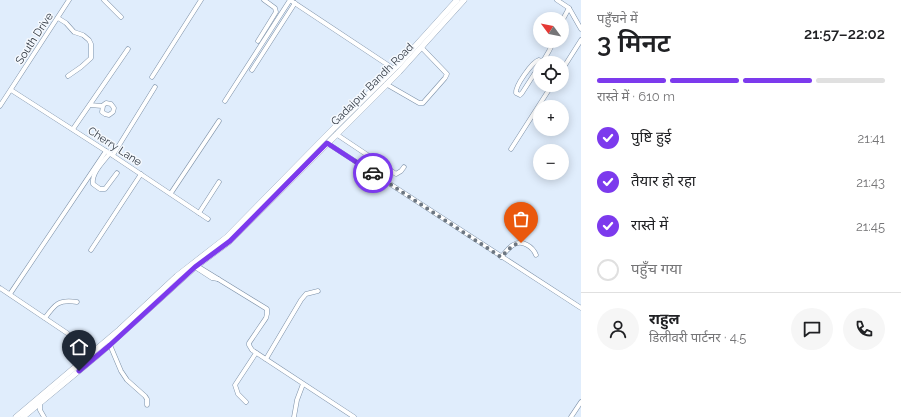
<!DOCTYPE html>
<html lang="hi">
<head>
<meta charset="utf-8">
<style>
  :root { --surface:#fff; --page:#f6f6f6; --text:#202124; --muted:#757577; --line:#e0e0e0; --accent:#7c3aed }
  body { margin:0; font-family:Raleway,"Noto Sans Devanagari",sans-serif; background:var(--page); color:var(--text); height:100vh; display:flex; flex-direction:column; font-size:15px; white-space:nowrap }
  * { box-sizing:border-box; margin:0 }
  p { font-size:13px; color:var(--muted) }
  .icon { flex:none; width:22px; height:22px; fill:none; stroke:currentColor; stroke-width:2; stroke-linecap:round; stroke-linejoin:round }
  .map { position:relative; flex:1; overflow:hidden }
  .side { display:flex; flex-direction:column; background:var(--surface); width:320px }
  .side>* { flex:none }
  .needle { width:26px; rotate:302deg }
  .buttons { position:absolute; left:533px; top:12px; display:grid; gap:8px }
  .buttons a { display:grid; place-items:center; width:36px; height:36px; border-radius:50%; background:var(--surface); box-shadow:0 2px 10px #0003; font-size:20px }
  .pin { position:absolute; display:grid; place-items:center; width:34px; height:34px; color:#fff; margin:-41px -17px; border-radius:50% 50% 50% 0; rotate:-45deg; box-shadow:0 0 4px #0007 }
  .pin .icon { rotate:45deg }
  .courier { position:absolute; display:grid; place-items:center; width:40px; height:40px; margin:-20px; border:3px solid #7c3aed; border-radius:50%; background:#fff; color:#222; box-shadow:0 1px 5px #0007 }
  .head em { font-style:normal; font-weight:600 }
  .head div { display:flex; flex-direction:column-reverse }
  .head { display:flex; align-items:center; justify-content:space-between; height:68px; padding:0 16px }
  h1 { font-size:26px; font-weight:600; line-height:30px }
  .bar { display:grid; grid-template-columns:repeat(4,1fr); gap:6px 4px; align-content:center; height:48px; padding:0 16px }
  .bar i { height:5px; border-radius:3px; background:var(--line) }
  .bar .current { background:var(--accent) }
  .bar p { grid-column:span 4 }
  .line { display:flex; align-items:center; gap:10px; padding:0 16px; border-top:1px solid var(--line) }
  .line div { flex:1 }
  .round { display:grid; place-items:center; flex:none; width:42px; height:42px; border-radius:21px; background:var(--page) }
  ol { padding:0 16px; list-style:none }
  li { display:flex; align-items:center; gap:12px; height:44px }
  li p { margin-inline-start:auto }
  li .icon { padding:4px; border-radius:50%; background:var(--accent); color:#fff; stroke-width:4 }
  li:last-child { color:var(--muted) }
  li i { width:22px; height:22px; border:2px solid var(--line); border-radius:50% }
  main { display:flex; flex:1; min-height:0 }
  .map>svg:first-child { display:block }
</style>
</head>
<body>
<main>
<div class="map">
<svg width="581" height="417" viewBox="0 0 581 417">
  <rect width="100%" height="100%" fill="#e0edfc"/>
  <g fill="none" stroke-linecap="round" stroke-linejoin="round">
    <defs>
      <g id="minor">
        <polyline points="104,0 121,17"/>
        <polyline points="290,0 394,69"/>
        <polyline points="557,0 569,8 581,29"/>
        <polyline points="58,18 66,23 74,32 83,35 89,40 91,44 91,58 81,67 68,76"/>
        <polyline points="562,21 569,8"/>
        <polyline points="258,41 276,12 275,8 264,0"/>
        <polyline points="542,63 549,51 554,41"/>
        <path d="M 540,65 L 522,93 L 520,95 L 516,93 C 515,86 532,62 539,60 L 542,62"/>
        <polyline points="252,70 295,3"/>
        <polyline points="562,70 581,40"/>
        <polyline points="152,77 201,0"/>
        <polyline points="386,84 419,103 423,103 445,78 447,74 422,48"/>
        <polyline points="11,90 106,151 208,219"/>
        <polyline points="225,101 290,0"/>
        <polyline points="90,105 102,106 106,103 111,104 114,108 113,112 109,115 105,114 102,112 103,106"/>
        <polyline points="0,106 69,0"/>
        <polyline points="73,129 128,49"/>
        <polyline points="336,134 396,174 401,171 404,167"/>
        <polyline points="327,143 581,308"/>
        <polyline points="511,149 552,85"/>
        <path d="M 110,153 C 104,161 91,173 93,184 L 100,189 L 105,189 L 117,173"/>
        <polyline points="113,155 155,87"/>
        <polyline points="171,193 219,121"/>
        <polyline points="199,213 219,182"/>
        <polyline points="91,250 141,174"/>
        <path d="M 501,257 C 505,253 508,248 513,245 C 522,239 533,247 536,255"/>
        <polyline points="197,266 267,309 267,314 266,318 249,343 249,345 252,350 354,417"/>
        <polyline points="195,267 212,278 218,279"/>
        <polyline points="0,288 67,333"/>
        <polyline points="10,294 106,151"/>
        <path d="M 45,318 C 55,304 59,299 77,302"/>
        <polyline points="110,345 121,371 127,380 145,396 147,399 147,405"/>
        <polyline points="266,359 301,300 306,294 318,291"/>
        <polyline points="246,402 238,394 235,385 256,353"/>
        <polyline points="40,403 40,410 44,417"/>
        <polyline points="294,417 297,400 303,384"/>
        <polyline points="571,417 581,402"/>
      </g>
      <g id="tertiary">
        <polyline points="16,417 119,330 177,276 227,237 334,128 400,63 457,0"/>
        <polyline points="23,417 98,355 195,267 230,241 399,72 464,0"/>
      </g>
    </defs>
    <use href="#minor" stroke="#7d91a8" stroke-width="5"/>
    <use href="#tertiary" stroke="#7d91a8" stroke-width="6"/>
    <use href="#minor" stroke="#fff" stroke-width="4"/>
    <use href="#tertiary" stroke="#fff" stroke-width="5.5"/>
  </g>
  <g fill="none" stroke-linecap="round" stroke-linejoin="round">
    <polyline stroke="#6d7782" stroke-width="4" stroke-dasharray="0 7.2" points="373,173 501,257 513,245 521,243"/>
    <polyline stroke="#7c3aed" stroke-width="5" points="79,371 110,345 195,267 230,241 327,143 373,173"/>
  </g>
  <g text-anchor="middle" stroke-width="3" stroke-linejoin="round" paint-order="stroke">
    <g font-size="11" fill="#2f3741" stroke="#f5f9fe">
      <text transform="translate(34 38) rotate(-57)" y="4">South Drive</text>
      <text transform="translate(372 84) rotate(-45)" y="4">Gadaipur Bandh Road</text>
      <text transform="translate(115 146) rotate(33)" y="4">Cherry Lane</text>
    </g>
  </g>
</svg>
<div class="buttons">
<a><svg class="needle" viewBox="-14 -14 28 28"><path d="M0-13l5 13h-10z" fill="#e53935"/><path d="M0 13l5-13h-10z" fill="#757577"/></svg></a>
<a><svg class="icon" aria-label="locate" viewBox="0 0 24 24"><circle cx="12" cy="12" r="6"/><path d="M12 2v4M12 18v4M2 12h4M18 12h4"/></svg></a>
<a>+</a>
<a>−</a>
</div>
<div class="pin" style="left:521px;top:243px;background:#ea580c"><svg class="icon" aria-label="bag" viewBox="0 0 24 24"><path d="M5 8h14l-1 12H6zM9 8a3 3 0 0 1 6 0"/></svg></div>
<div class="pin" style="left:79px;top:371px;background:#1f2937"><svg class="icon" aria-label="home" viewBox="0 0 24 24"><path d="M3 11l9-7 9 7M6 9v11h12V9"/></svg></div>
<div class="courier" style="left:373px;top:173px"><svg class="icon" aria-label="car" viewBox="0 0 24 24"><path d="M5 17H2v-5l4-1 3-4h7l3 4 3 1v5h-3M9 17h6M6 11h13"/><circle cx="7" cy="17" r="2"/><circle cx="17" cy="17" r="2"/></svg></div>
</div>
<section class="side">
<div class="head"><div><h1>3 मिनट</h1><p>पहुँचने में</p></div><em>21:57–22:02</em></div>
<div class="bar"><i class="current"></i><i class="current"></i><i class="current"></i><i></i><p>रास्ते में · 610 m</p></div>
<ol>
<li><svg class="icon" aria-label="check" viewBox="0 0 24 24"><path d="M5 12l5 5 9-10"/></svg>पुष्टि हुई<p>21:41</p></li>
<li><svg class="icon" aria-label="check" viewBox="0 0 24 24"><path d="M5 12l5 5 9-10"/></svg>तैयार हो रहा<p>21:43</p></li>
<li><svg class="icon" aria-label="check" viewBox="0 0 24 24"><path d="M5 12l5 5 9-10"/></svg>रास्ते में<p>21:45</p></li>
<li><i></i>पहुँच गया</li>
</ol>
<div class="line" style="height:72px"><a class="round"><svg class="icon" aria-label="person" viewBox="0 0 24 24"><circle cx="12" cy="8" r="4"/><path d="M4 21q1-7 8-7t8 7"/></svg></a><div><b>राहुल</b><p>डिलीवरी पार्टनर · 4.5</p></div><a class="round"><svg class="icon" aria-label="chat" viewBox="0 0 24 24"><path d="M4 5h16v11H9l-5 4z"/></svg></a><a class="round"><svg class="icon" aria-label="phone" viewBox="0 0 24 24"><path d="M5 4h4l2 5-3 2q2 4 5 5l2-3 5 2v4C11 20 4 13 5 4z"/></svg></a></div>
</section>
</main>
</body>
</html>
